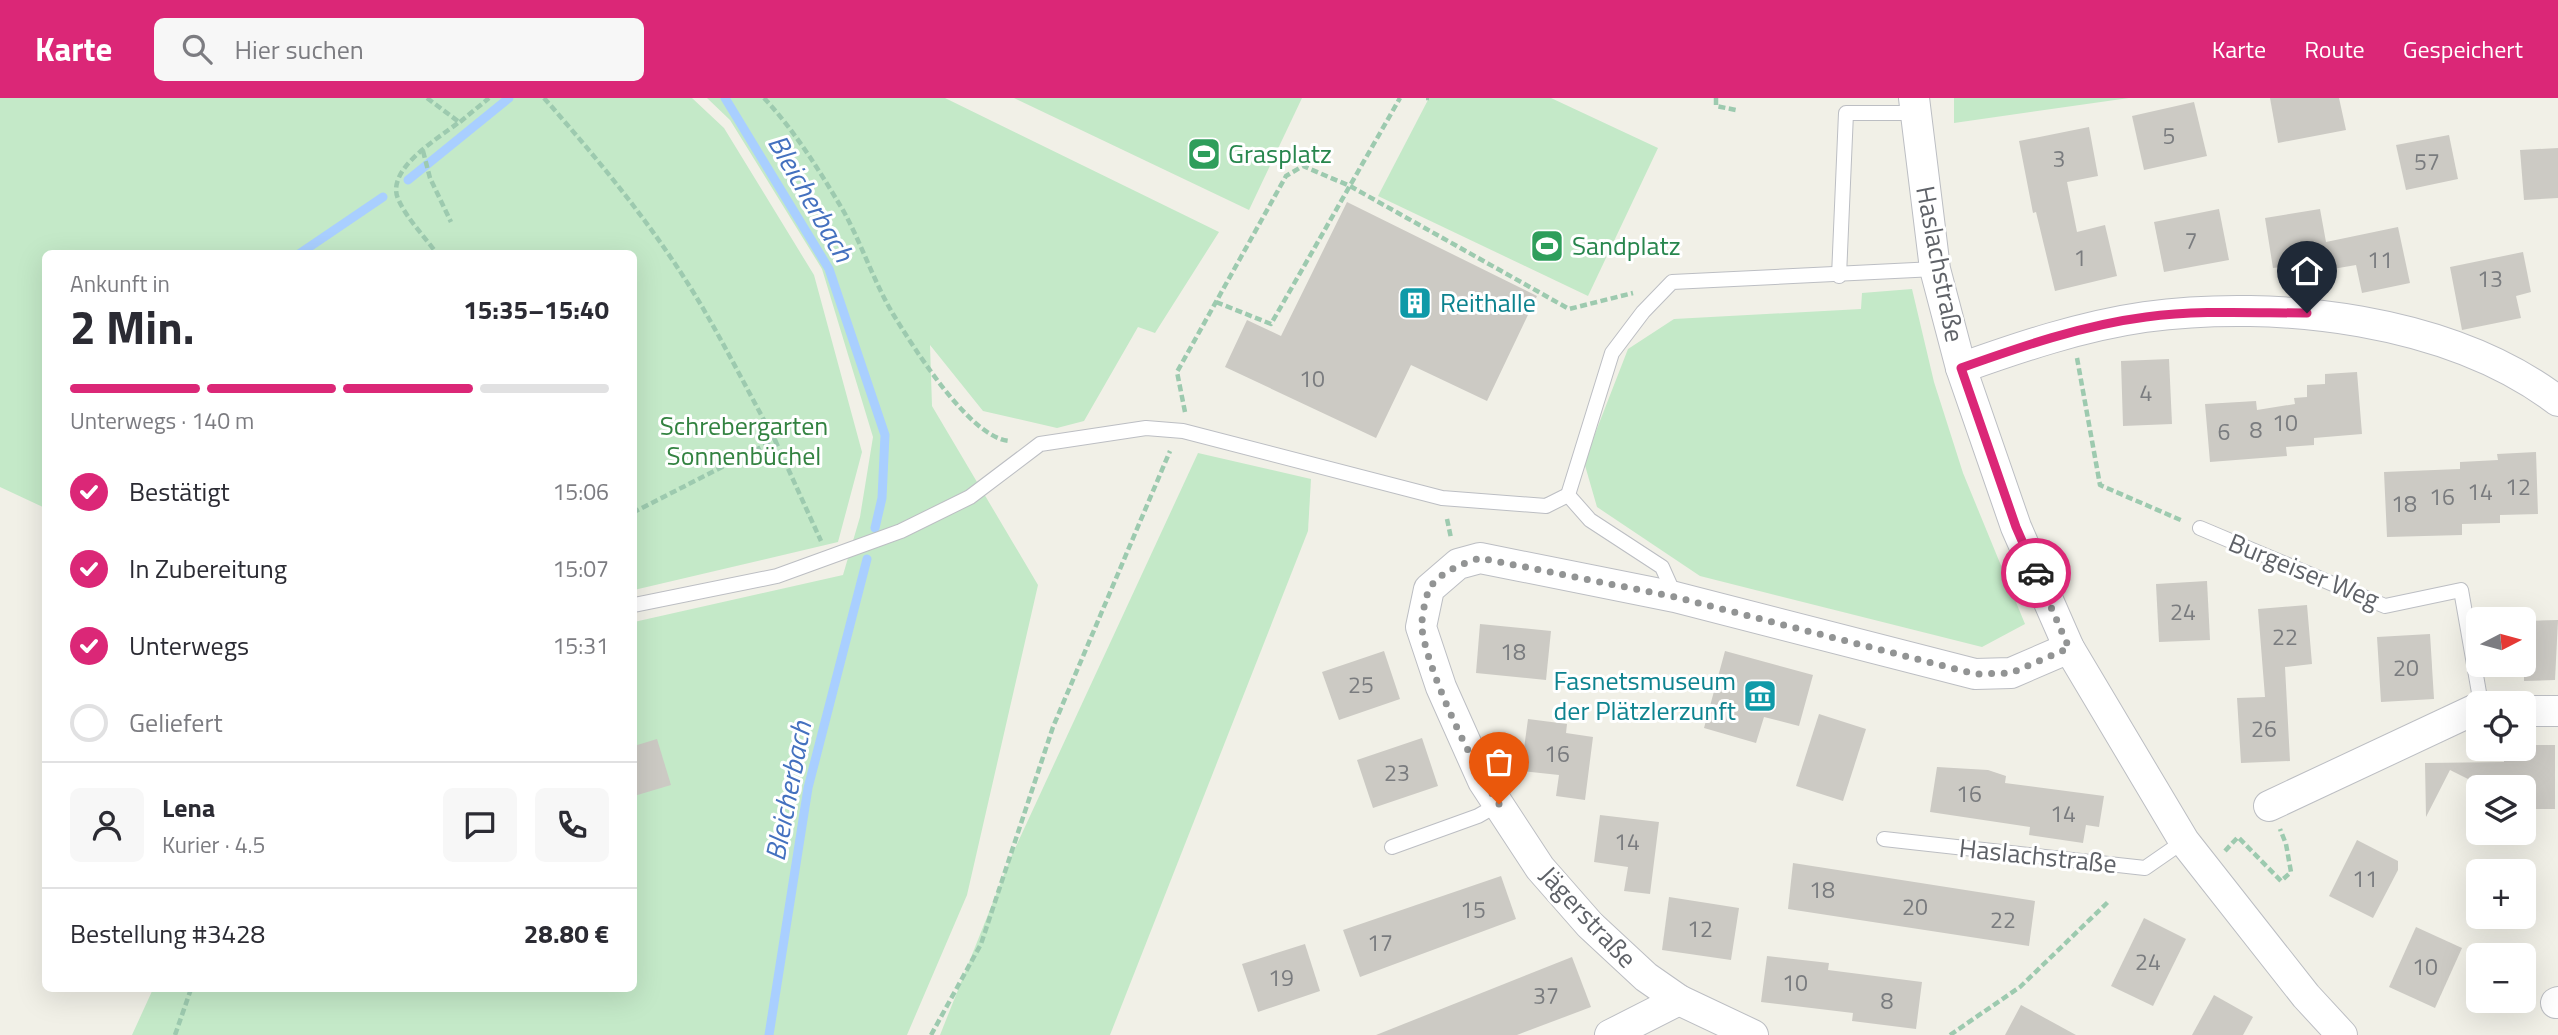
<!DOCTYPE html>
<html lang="de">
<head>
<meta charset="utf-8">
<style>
  :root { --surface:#fff; --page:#f7f7f7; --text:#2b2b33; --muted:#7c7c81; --line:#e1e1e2; --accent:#db2777 }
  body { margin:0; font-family:"Titillium Web",sans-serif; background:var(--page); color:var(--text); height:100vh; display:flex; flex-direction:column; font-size:26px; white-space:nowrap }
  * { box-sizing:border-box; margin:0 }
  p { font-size:23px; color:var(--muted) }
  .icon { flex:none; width:38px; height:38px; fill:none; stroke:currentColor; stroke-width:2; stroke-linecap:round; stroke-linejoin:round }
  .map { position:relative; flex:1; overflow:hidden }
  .sheet { position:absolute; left:42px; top:152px; width:595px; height:742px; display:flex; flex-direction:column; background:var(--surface); border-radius:10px; box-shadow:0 7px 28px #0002 }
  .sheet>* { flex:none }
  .needle { width:46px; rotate:84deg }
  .controls { position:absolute; left:2466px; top:509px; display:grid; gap:14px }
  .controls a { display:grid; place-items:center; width:70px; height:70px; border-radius:10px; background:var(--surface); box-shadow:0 7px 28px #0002; font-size:35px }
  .pin { position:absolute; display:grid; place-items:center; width:60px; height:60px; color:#fff; margin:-72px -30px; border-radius:50% 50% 50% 0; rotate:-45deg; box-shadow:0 0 7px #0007 }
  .pin .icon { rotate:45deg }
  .courier { position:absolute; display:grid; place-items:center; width:70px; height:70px; margin:-35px; border:5px solid #db2777; border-radius:50%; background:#fff; color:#222; box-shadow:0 2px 9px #0007 }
  .headline em { font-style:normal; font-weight:700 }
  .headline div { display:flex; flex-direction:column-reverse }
  .headline { display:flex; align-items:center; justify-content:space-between; height:119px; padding:0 28px }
  h1 { font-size:46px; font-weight:700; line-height:52px }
  .bar { display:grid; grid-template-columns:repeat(4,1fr); gap:10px 7px; align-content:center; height:84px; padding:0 28px }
  .bar i { height:9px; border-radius:5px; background:var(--line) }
  .bar .active { background:var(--accent) }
  .bar p { grid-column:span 4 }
  .line { display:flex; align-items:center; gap:18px; padding:0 28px; border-top:2px solid var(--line) }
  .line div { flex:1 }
  .round { display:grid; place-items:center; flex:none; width:74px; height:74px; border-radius:10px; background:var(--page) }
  ol { padding:0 28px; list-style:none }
  li { display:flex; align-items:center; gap:21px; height:77px }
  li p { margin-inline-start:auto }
  li .icon { padding:7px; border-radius:50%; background:var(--accent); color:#fff; stroke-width:4 }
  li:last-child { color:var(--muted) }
  li i { width:38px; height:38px; border:4px solid var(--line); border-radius:50% }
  header { display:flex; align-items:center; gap:42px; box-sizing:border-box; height:98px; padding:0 35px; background:var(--accent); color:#fff }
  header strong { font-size:33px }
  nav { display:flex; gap:38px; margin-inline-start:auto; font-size:24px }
  .search { width:490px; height:63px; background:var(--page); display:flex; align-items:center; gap:18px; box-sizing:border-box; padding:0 24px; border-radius:10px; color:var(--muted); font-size:26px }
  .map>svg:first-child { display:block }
</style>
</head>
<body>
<header>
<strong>Karte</strong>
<div class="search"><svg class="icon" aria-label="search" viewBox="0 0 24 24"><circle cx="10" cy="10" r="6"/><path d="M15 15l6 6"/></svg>Hier suchen</div>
<nav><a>Karte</a><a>Route</a><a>Gespeichert</a></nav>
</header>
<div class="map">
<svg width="2558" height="937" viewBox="0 0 2558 937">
  <rect width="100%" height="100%" fill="#f1f0e7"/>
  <g fill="#c4e9c8">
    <polygon points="0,0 692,0 724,30 814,177 862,354 838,444 634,492 634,156 46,156 45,410 0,389"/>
    <polygon points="707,0 945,0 1219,134 1155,235 1138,229 1084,323 1057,330 983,313 930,247 932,308 1038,487 967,797 907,937 132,937 153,891 634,891 634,524 843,477 860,419 873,339 822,171 730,22"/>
    <polygon points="1014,0 1302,0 1249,112"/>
    <polygon points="1429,0 1551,0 1658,50 1588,198 1378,98"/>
    <polygon points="1954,0 2129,0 1954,25"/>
    <polygon points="1912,191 1934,284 1963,375 2025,526 1982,549 1700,478 1597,409 1584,364 1628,251 1674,221 1861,211 1862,195"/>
    <polygon points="1198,355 1311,381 1308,433 1110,937 940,937 1011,759"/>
  </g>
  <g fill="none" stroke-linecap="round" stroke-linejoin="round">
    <g stroke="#a9cfff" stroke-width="9">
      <polyline points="725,0 829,171 885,337 882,400 875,430"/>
      <polyline points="408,82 509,0"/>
      <polyline points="299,156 383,99"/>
      <polyline points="769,937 808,690 867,461"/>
    </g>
  </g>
  <g fill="#cccac4">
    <polygon points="2270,0 2339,0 2346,32 2278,45"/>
    <polygon points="2194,4 2207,58 2144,72 2132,18"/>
    <polygon points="2089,29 2098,78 2067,84 2077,134 2105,127 2117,178 2055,193 2036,114 2033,115 2019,43"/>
    <polygon points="2449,37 2458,81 2406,92 2396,47"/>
    <polygon points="2558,50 2558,100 2524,102 2520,52"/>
    <polygon points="1347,104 1537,198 1487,303 1411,267 1376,340 1225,269 1247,222 1281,238"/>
    <polygon points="2219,111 2229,162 2164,174 2154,124"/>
    <polygon points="2320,111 2326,144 2398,129 2410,185 2362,195 2356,167 2298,177 2297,167 2273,170 2265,120"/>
    <polygon points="2523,154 2531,194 2516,198 2521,220 2462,232 2450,169"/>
    <polygon points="2169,261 2172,326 2123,328 2121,263"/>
    <polygon points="2357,274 2362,336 2314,340 2314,347 2286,349 2287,358 2210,364 2205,306 2256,303 2257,312 2295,306 2294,300 2307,299 2307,287 2325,286 2325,276"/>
    <polygon points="2536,354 2538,416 2500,417 2500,425 2462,426 2462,437 2387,439 2384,374 2460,371 2460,364 2498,362 2497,356"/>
    <polygon points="2207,483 2210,542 2159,544 2156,486"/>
    <polygon points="2307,507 2312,566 2285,569 2290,663 2241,665 2237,600 2265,599 2258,511"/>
    <polygon points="2558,522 2555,582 2524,583 2524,523"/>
    <polygon points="1480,526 1551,533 1546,582 1476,575"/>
    <polygon points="2430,536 2434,601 2381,604 2377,539"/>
    <polygon points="1384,553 1400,601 1339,622 1322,574"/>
    <polygon points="1725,553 1813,577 1799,628 1764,619 1756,645 1704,630"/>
    <polygon points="1819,616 1866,631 1843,703 1796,688"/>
    <polygon points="1528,621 1567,626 1566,635 1593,639 1585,702 1556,698 1559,677 1521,673"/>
    <polygon points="1422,640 1438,688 1373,710 1357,662"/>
    <polygon points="657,641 671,687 634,698 634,648"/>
    <polygon points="2524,647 2555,647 2555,711 2524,711 2524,690 2486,690 2450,672 2426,719 2425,665 2504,664 2504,651 2524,651"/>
    <polygon points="1937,669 1988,672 2006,678 2005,685 2104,698 2099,729 2086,727 2083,745 2029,737 2030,729 1930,714"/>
    <polygon points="1600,717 1659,724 1650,796 1624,793 1628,769 1594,764"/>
    <polygon points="2357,742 2398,763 2398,772 2373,820 2329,798"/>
    <polygon points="1793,765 2035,803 2029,848 1788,811"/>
    <polygon points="1501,778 1516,821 1360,879 1343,832"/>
    <polygon points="1669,799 1739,810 1731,862 1662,852"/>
    <polygon points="2144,820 2186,841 2153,908 2111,888"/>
    <polygon points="2416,829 2462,850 2435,910 2389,889"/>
    <polygon points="1305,846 1320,893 1258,914 1242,866"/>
    <polygon points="1767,858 1829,865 1828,872 1922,884 1916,931 1852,923 1853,915 1761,904"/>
    <polygon points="1572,859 1591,909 1517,937 1376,937"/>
    <polygon points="2214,897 2253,919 2243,937 2192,937"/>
    <polygon points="2021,907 2076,937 2005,937"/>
  </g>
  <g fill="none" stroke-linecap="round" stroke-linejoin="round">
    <defs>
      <g id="lane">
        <polyline points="1839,178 1846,15 1914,15"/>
        <polyline points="2200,430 2385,508 2461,492 2481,606"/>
        <polyline points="1675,498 1662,469 1590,422 1568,397 1612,255 1643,214 1672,184 1935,171"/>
        <polyline points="634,507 777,478 901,433 970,399 1040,346 1146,330 1183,333 1442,400 1546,408 1568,397"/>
        <polyline points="1884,741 2145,770 2184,743"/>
        <polyline points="1392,749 1478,718 1499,706"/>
      </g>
      <g id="street">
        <polyline points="1914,0 1935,171 1961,270 2016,429 2069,550 2184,743 2306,898 2342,937"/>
        <path d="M 1961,270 C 2020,249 2082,228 2145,219 C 2277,201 2450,221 2558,303"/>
        <polyline points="2524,613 2558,613"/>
        <polyline points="2269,708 2478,610"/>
        <polyline points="2556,905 2558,904"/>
        <polyline points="1610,937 1679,902"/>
        <polyline points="1753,937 1679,902 1646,879 1590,827 1540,770 1483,683 1441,589 1421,529 1429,491 1458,466 1480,460 1675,499 1975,576 2011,575 2069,550"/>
      </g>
    </defs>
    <use href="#lane" stroke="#bcbec3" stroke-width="16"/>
    <use href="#street" stroke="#bcbec3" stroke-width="32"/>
    <g stroke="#9dcaaf" stroke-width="4.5" stroke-dasharray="7 3.5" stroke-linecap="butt">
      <path d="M 427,0 L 459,24 C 438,41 383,72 399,103 C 408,122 425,139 437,156"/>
      <path d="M 544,0 C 604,68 663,140 708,219 C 731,259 752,301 775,342 L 634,414"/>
      <path d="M 764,0 C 795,33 821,75 844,114 C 862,147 874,184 893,216 C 914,250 969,339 1009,343"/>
      <polyline points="1426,0 1429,0"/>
      <polyline points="1716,0 1716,8 1736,12"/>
      <polyline points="460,24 489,0"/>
      <polyline points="423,53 430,80 451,124"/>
      <polyline points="1216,204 1271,226 1400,0"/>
      <polyline points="2077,260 2100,387 2183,423"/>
      <polyline points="1185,314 1177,274 1286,78 1303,68 1350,88 1569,211 1633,195"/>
      <polyline points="775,342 821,443"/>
      <polyline points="1447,421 1451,440"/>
      <polyline points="2225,753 2238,739 2281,783 2291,774 2286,746 2280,731"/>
      <polyline points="175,937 191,891"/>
      <polyline points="931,937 981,846 1053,629 1170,353"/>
      <polyline points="1950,937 2020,889 2108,804"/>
    </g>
    <use href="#lane" stroke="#fff" stroke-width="14"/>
    <use href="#street" stroke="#fff" stroke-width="30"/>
  </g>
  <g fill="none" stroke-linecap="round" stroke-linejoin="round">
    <path stroke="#929494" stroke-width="7" stroke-dasharray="0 12.6" d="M 1499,706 C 1473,669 1428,575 1422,531 C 1421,521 1425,503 1428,494 C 1435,476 1463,465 1480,460 L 1675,499 L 1975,576 L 2011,575 L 2069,550 L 2036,475"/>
    <path stroke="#db2777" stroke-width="9" d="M 2036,475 L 2016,429 L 1961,270 C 2020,249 2083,227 2146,219 C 2199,212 2253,215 2307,215"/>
  </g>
  <defs>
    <symbol id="stadium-square" viewBox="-11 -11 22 22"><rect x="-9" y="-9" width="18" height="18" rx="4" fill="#2e9e5b" stroke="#fff"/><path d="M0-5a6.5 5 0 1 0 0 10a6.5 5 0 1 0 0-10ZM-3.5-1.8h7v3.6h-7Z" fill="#fff"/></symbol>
    <symbol id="building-square" viewBox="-11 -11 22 22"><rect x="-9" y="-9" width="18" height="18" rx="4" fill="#0f9aa8" stroke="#fff"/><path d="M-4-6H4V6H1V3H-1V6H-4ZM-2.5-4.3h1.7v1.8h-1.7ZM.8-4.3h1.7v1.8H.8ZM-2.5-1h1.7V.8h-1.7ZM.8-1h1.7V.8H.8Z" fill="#fff"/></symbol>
    <symbol id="museum-square" viewBox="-11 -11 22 22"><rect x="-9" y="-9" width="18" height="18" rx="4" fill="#0f9aa8" stroke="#fff"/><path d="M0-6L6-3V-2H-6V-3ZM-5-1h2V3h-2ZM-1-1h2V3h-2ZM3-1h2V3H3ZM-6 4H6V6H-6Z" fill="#fff"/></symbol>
  </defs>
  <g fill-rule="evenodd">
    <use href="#stadium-square" x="1185" y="37" width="38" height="38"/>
    <use href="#stadium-square" x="1528" y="129" width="38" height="38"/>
    <use href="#building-square" x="1396" y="186" width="38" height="38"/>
    <use href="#museum-square" x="1741" y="579" width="38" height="38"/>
  </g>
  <g text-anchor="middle" stroke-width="6" stroke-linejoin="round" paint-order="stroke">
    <g font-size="23" fill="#7a7c7f">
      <text x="2169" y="46">5</text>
      <text x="2059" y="69">3</text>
      <text x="2427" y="72">57</text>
      <text x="2191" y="151">7</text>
      <text x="2080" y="168">1</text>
      <text x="2380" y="170">11</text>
      <text x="2490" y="189">13</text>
      <text x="1312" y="289">10</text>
      <text x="2146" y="303">4</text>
      <text x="2285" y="333">10</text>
      <text x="2256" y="340">8</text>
      <text x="2224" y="342">6</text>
      <text x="2518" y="397">12</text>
      <text x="2480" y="402">14</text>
      <text x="2442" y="407">16</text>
      <text x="2404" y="414">18</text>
      <text x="2183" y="522">24</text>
      <text x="2285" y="547">22</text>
      <text x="1513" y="562">18</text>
      <text x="2406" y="578">20</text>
      <text x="1361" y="595">25</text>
      <text x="2264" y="639">26</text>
      <text x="1557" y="664">16</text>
      <text x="1397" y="683">23</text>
      <text x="1969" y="704">16</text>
      <text x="2063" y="724">14</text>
      <text x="1627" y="752">14</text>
      <text x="2365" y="789">11</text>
      <text x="1822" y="800">18</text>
      <text x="1915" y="817">20</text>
      <text x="1473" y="820">15</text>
      <text x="2003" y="830">22</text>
      <text x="1700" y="839">12</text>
      <text x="1380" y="853">17</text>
      <text x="2148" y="872">24</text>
      <text x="2425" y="877">10</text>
      <text x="1281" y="888">19</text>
      <text x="1795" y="893">10</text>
      <text x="1546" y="906">37</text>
      <text x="1887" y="911">8</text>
    </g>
    <g font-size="26" fill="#27864d" stroke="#fff" text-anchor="start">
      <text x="1228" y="65">Grasplatz</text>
      <text x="1572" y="157">Sandplatz</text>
    </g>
    <g font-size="26" fill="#5f6268" stroke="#fff">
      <text transform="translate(1940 166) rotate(79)" y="9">Haslachstraße</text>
      <text transform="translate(2304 473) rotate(22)" y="9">Burgeiser Weg</text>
      <text transform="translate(2038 758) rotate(6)" y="9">Haslachstraße</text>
      <text transform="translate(1588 819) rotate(47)" y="9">Jägerstraße</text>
    </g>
    <g font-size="26" fill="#0d838f" stroke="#fff" text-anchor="start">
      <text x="1440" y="214">Reithalle</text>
      <text x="1736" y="592" text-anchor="end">Fasnetsmuseum<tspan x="1736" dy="30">der Plätzlerzunft</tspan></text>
    </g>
    <g font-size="26" fill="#328240" stroke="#fff">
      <text x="744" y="337">Schrebergarten<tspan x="744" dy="30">Sonnenbüchel</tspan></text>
    </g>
    <g font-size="28" font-style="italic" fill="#4471bf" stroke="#fff">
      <text transform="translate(811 100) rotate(60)" y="10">Bleicherbach</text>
      <text transform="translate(788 693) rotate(-79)" y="10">Bleicherbach</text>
    </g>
  </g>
</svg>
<div class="controls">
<a><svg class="needle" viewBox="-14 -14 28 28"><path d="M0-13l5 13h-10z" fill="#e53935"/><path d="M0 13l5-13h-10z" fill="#7c7c81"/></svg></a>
<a><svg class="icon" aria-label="locate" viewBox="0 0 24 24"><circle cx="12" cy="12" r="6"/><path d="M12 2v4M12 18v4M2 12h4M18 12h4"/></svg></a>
<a><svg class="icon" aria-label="layers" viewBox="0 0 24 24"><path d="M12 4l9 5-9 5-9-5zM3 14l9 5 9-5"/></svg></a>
<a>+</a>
<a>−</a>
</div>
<div class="pin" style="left:1499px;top:706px;background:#ea580c"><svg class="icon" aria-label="bag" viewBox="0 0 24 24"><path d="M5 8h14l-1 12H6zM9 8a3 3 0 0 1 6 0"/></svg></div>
<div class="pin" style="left:2307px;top:215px;background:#1f2937"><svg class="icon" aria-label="home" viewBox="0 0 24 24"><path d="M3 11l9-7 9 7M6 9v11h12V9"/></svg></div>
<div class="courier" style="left:2036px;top:475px"><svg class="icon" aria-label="car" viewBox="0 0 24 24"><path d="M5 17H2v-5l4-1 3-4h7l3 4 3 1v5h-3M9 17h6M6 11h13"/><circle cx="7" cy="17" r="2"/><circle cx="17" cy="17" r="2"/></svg></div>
<section class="sheet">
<div class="headline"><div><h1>2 Min.</h1><p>Ankunft in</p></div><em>15:35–15:40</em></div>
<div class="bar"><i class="active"></i><i class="active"></i><i class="active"></i><i></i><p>Unterwegs · 140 m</p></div>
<ol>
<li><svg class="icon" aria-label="check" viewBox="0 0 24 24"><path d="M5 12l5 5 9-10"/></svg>Bestätigt<p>15:06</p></li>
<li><svg class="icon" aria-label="check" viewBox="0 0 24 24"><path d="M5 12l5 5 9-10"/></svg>In Zubereitung<p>15:07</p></li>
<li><svg class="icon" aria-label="check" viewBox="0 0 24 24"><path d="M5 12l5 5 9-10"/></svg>Unterwegs<p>15:31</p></li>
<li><i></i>Geliefert</li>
</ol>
<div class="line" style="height:126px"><a class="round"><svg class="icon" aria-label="person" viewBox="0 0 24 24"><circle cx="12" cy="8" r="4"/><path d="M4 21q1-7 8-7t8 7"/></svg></a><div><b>Lena</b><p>Kurier · 4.5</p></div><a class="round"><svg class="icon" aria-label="chat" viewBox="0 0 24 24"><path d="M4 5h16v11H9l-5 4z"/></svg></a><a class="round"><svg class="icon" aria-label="phone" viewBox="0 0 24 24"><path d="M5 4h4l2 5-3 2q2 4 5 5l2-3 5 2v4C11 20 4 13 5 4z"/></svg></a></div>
<div class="line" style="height:91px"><div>Bestellung #3428</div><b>28.80 €</b></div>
</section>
</div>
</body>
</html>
